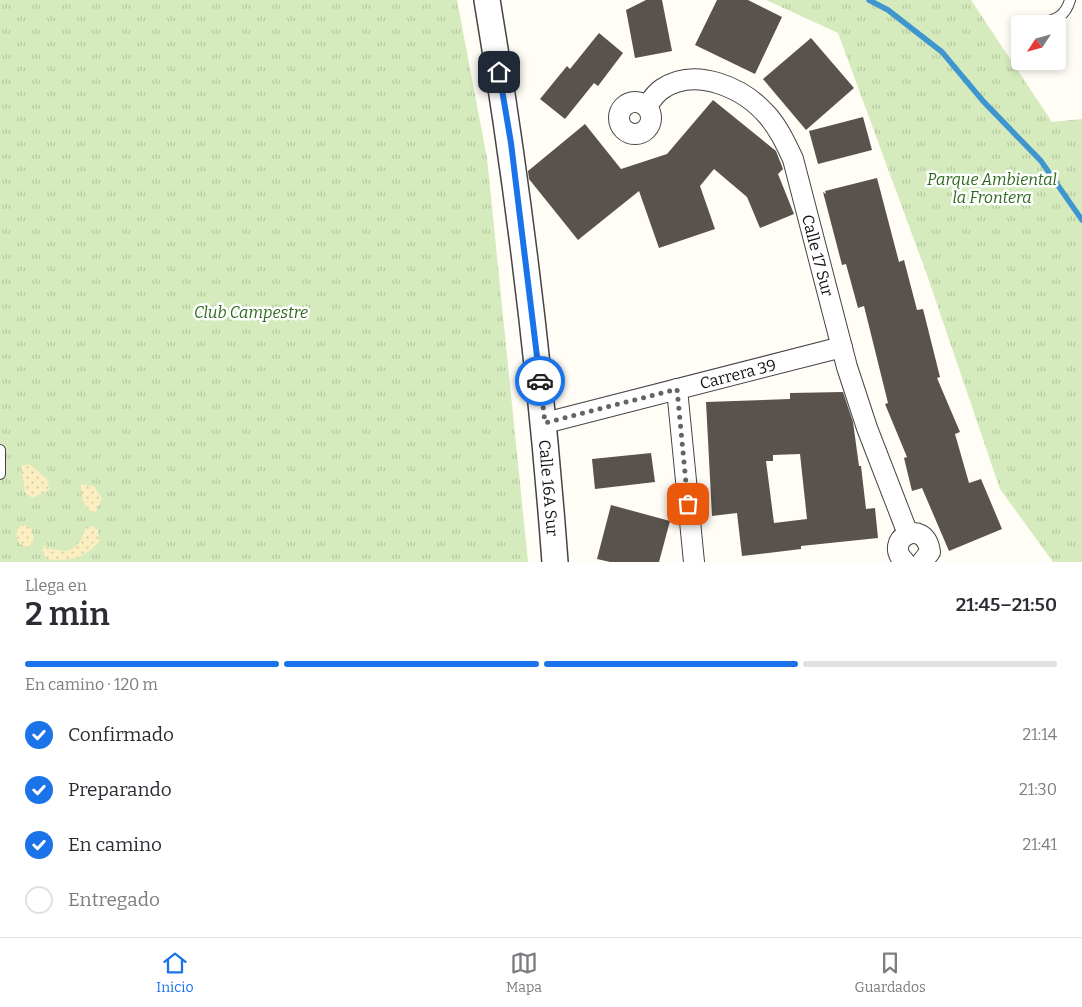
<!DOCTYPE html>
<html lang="es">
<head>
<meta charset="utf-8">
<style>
  :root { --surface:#fff; --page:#f2f2f3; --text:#2b2b33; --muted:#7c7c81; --line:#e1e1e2; --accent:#1a73e8 }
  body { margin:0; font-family:Bitter,serif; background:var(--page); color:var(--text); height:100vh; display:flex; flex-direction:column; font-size:19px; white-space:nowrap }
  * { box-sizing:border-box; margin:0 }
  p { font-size:16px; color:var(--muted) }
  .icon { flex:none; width:28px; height:28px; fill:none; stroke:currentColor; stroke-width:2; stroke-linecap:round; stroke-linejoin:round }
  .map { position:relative; height:562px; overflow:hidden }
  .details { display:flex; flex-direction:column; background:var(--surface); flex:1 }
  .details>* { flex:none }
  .needle { width:32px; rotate:234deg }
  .fabs { position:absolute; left:1011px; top:15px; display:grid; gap:10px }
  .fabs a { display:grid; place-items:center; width:55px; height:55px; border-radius:5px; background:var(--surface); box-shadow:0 2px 8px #0003; font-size:25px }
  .pin { position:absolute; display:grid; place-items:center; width:42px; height:42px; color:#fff; margin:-21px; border-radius:10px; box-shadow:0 2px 8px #0006 }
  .courier { position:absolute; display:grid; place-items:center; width:50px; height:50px; margin:-25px; border:4px solid #1a73e8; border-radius:50%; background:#fff; color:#222; box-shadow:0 1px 6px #0007 }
  .head em { font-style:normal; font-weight:600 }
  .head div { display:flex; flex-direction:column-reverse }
  .head { display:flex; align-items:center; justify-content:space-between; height:85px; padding:0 25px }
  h1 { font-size:32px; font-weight:600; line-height:38px }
  .bar { display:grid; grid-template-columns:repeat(4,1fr); gap:8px 5px; align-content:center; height:60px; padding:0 25px }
  .bar i { height:6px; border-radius:4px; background:var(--line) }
  .bar .current { background:var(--accent) }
  .bar p { grid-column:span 4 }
  ol { padding:0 25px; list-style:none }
  li { display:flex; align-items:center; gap:15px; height:55px }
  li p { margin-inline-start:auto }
  li .icon { padding:5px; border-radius:50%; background:var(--accent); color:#fff; stroke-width:4 }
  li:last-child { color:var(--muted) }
  li i { width:28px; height:28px; border:2px solid var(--line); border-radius:50% }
  .tabs { display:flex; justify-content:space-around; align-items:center; height:70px; border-top:1px solid var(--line); background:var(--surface); font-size:14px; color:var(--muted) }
  .tabs a { display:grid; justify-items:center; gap:2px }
  .tabs .current { color:var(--accent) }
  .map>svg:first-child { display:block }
</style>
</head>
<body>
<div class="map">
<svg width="1082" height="562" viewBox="0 0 1082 562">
  <defs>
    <pattern id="grass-tufts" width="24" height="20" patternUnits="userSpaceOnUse" patternTransform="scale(1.25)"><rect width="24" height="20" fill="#d5ebbd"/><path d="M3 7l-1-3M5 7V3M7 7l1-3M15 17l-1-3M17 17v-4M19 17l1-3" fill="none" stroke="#b6c8a1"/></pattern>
    <pattern id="sand-dots" width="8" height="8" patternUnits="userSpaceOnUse" patternTransform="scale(1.25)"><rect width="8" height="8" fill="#fbeec1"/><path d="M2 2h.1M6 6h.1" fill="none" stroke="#d6cba5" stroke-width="1.8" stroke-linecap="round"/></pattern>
  </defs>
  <rect width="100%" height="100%" fill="#fffdf5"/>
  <g fill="url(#grass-tufts)">
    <polygon points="0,0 457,0 487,158 528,562 0,562"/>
    <polygon points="766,0 971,0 1052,122 1082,119 1082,562 1053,562 1000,489 927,275 838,33"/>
  </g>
  <g fill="url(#sand-dots)">
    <polygon points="29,464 47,479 50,489 32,498 25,492 21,466"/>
    <path d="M 81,484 L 95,487 L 102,499 L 95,513 C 82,508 81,497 81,484 Z"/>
    <polygon points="27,525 32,530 34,539 28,548 20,544 16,536 18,527"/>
    <path d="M 92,526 L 98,530 L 99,542 C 83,559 70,562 47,559 L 42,551 L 44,546 C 68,555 78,552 86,527 Z"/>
  </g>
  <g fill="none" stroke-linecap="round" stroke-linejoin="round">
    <polyline stroke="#3f96cf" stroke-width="5.5" points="869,0 888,10 942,52 983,101 1041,161 1082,220"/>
  </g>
  <g fill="#5a524d" fill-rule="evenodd">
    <polygon points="646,0 662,0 672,51 635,58 626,10"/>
    <polygon points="717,0 748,0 782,17 755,74 695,45"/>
    <polygon points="599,33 623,53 598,86 594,83 565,119 540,99 567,66 570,69"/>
    <polygon points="811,38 854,88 806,130 763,79"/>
    <polygon points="713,100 776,151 783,169 778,174 794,214 760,228 747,197 714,169 700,186 715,229 659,248 639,191 578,240 529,179 528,171 585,124 621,169 667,154"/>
    <polygon points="863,117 872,150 818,164 809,131"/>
    <polygon points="877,178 899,262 904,260 917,310 923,309 940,377 937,378 960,432 955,434 969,483 981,479 1002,529 949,551 922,488 912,491 904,458 907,457 885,404 888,403 864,306 858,308 846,264 842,265 823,192 826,194 825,191"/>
    <path d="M 843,392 L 853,422 L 859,466 L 861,466 L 866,509 L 875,508 L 878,538 L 801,546 L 801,549 L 742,556 L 737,513 L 712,516 L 706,402 L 790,399 L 790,393 ZM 800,454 L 807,519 L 774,523 L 766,461 L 773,461 L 773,455 Z"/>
    <polygon points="651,453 655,482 595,489 592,459"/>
    <polygon points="611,505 670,521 659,562 610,562 597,559"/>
  </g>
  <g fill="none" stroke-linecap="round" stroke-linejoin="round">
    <defs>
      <g id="service">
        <path d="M 1040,24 C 1056,19 1065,17 1070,0"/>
        <polyline points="0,450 0,474"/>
      </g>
      <g id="minor">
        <circle cx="635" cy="118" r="16"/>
        <path id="s1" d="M 647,106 C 651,100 656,93 662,89 C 696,66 744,88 768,116 C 779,129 786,144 793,159 L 847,367 L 867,428 L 908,534"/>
        <polyline points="677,389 694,562"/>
        <path id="s2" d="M 545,423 L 842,347"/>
        <path d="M 905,562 C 881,540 925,515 930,552 L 922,562"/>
      </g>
      <g id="tertiary">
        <path id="s3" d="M 487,0 C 518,186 541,373 555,562"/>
      </g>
    </defs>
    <use href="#service" stroke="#444" stroke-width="12"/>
    <use href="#minor" stroke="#444" stroke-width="22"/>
    <use href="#tertiary" stroke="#444" stroke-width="28"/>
    <use href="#service" stroke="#fff" stroke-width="10"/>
    <use href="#minor" stroke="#fff" stroke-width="20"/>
    <use href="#tertiary" stroke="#fff" stroke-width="25"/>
  </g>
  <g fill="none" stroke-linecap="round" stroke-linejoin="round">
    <polyline stroke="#646461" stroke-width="5" stroke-dasharray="0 9" points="540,381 545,423 677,389 688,504"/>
    <polyline stroke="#1a73e8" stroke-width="6" points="499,72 511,143 540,381"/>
  </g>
  <g text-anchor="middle" stroke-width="5" stroke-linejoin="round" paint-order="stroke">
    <g font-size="16" font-style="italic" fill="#2f6b1f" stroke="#fff">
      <text x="992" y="185">Parque Ambiental<tspan x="992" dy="18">la Frontera</tspan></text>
      <text x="251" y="318">Club Campestre</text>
    </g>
    <g font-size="16" fill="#111" stroke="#fff">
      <text dy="6" stroke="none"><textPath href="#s1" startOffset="291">Calle 17 Sur</textPath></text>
      <text dy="6" stroke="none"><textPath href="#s2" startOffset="199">Carrera 39</textPath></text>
      <text dy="6" stroke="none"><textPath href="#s3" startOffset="492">Calle 16A Sur</textPath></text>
    </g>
  </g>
</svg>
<div class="fabs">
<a><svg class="needle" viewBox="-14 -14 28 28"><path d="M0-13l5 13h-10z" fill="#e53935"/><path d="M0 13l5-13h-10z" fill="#7c7c81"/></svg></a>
</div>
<div class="pin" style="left:688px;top:504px;background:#ea580c"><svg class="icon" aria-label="bag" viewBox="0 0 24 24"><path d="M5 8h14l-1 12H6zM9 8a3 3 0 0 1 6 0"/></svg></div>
<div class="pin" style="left:499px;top:72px;background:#1f2937"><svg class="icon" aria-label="home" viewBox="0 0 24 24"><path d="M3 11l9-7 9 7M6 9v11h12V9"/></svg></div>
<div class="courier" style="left:540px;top:381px"><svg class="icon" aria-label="car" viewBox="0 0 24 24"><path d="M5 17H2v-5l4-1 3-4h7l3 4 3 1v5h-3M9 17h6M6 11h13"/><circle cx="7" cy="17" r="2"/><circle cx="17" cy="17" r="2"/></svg></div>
</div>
<section class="details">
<div class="head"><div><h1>2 min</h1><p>Llega en</p></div><em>21:45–21:50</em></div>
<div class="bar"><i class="current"></i><i class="current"></i><i class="current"></i><i></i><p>En camino · 120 m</p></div>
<ol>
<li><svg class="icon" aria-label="check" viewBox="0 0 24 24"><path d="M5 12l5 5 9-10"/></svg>Confirmado<p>21:14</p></li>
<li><svg class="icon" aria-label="check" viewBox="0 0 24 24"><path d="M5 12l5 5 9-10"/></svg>Preparando<p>21:30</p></li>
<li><svg class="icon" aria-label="check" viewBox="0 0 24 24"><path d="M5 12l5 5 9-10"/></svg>En camino<p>21:41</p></li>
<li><i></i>Entregado</li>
</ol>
</section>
<nav class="tabs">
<a class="current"><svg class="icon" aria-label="home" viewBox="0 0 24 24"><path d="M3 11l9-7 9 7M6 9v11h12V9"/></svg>Inicio</a>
<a><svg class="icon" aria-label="map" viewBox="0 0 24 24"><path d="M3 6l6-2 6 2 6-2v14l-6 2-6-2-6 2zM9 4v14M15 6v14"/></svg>Mapa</a>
<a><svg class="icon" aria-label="saved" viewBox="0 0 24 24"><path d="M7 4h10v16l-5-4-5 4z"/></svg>Guardados</a>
</nav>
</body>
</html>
